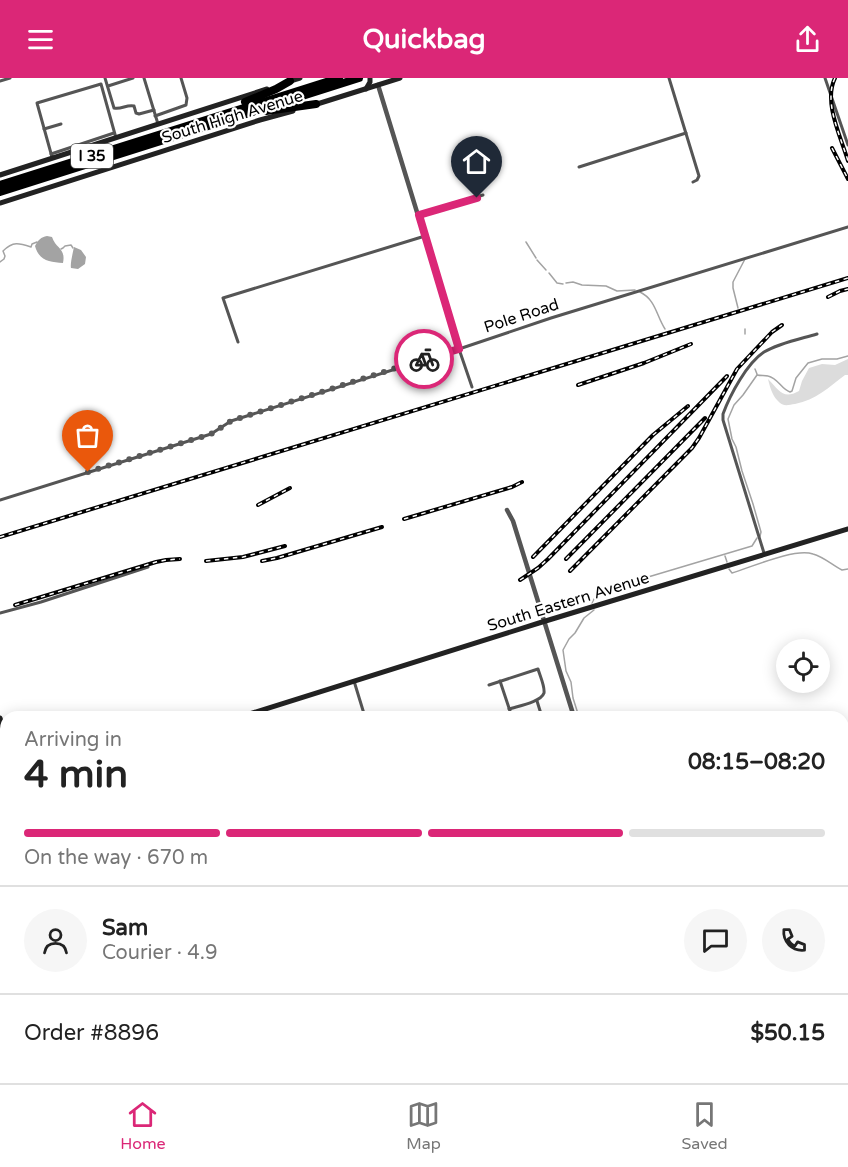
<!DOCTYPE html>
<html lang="en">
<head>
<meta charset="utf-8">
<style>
  :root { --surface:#fff; --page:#f6f6f6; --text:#222; --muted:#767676; --line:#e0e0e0; --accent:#db2777 }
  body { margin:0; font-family:"Varela Round",sans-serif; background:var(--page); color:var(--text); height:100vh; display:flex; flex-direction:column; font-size:22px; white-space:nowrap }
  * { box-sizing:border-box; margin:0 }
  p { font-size:20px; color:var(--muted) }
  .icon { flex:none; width:33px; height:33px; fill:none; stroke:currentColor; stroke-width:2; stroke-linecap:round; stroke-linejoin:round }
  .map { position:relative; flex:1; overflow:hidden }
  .sheet { position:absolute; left:0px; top:633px; width:849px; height:372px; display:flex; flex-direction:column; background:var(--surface); border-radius:18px 18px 0 0; box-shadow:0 3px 15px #0003 }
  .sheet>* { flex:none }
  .buttons { position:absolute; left:776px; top:561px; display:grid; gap:12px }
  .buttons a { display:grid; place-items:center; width:54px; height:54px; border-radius:50%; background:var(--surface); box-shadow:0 3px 15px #0003; font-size:30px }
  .pin { position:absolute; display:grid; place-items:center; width:51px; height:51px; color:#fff; margin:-62px -26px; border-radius:50% 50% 50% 0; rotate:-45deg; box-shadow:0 0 6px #0007 }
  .pin .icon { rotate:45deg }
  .courier { position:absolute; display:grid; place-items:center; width:60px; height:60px; margin:-30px; border:4px solid #db2777; border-radius:50%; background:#fff; color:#222; box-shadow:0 2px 8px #0007 }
  .head em { font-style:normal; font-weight:800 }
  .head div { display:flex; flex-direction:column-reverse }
  .head { display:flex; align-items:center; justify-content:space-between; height:102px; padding:0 24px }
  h1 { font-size:39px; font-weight:800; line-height:45px }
  .bar { display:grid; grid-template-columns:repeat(4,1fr); gap:9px 6px; align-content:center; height:72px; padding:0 24px }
  .bar i { height:8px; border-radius:4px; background:var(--line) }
  .bar .current { background:var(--accent) }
  .bar p { grid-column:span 4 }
  .line { display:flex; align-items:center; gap:15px; padding:0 24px; border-top:2px solid var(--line) }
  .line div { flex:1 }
  .round { display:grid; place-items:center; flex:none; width:63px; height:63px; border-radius:32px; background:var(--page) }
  header { display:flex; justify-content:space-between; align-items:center; height:78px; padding:0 24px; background:var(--accent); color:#fff; font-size:27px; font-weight:800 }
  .tabs { display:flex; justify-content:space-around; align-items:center; height:84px; border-top:2px solid var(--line); background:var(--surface); font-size:16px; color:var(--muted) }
  .tabs a { display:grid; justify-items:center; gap:3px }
  .tabs .current { color:var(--accent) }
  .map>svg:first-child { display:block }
</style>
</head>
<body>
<header><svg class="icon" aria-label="menu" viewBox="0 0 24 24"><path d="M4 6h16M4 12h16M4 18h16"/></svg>Quickbag<svg class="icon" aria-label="share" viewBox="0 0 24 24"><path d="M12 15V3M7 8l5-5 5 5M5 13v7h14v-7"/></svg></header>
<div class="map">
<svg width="848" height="1005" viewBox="0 0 848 1005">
  <rect width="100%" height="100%" fill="#fff"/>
  <path fill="#dcdcdc" d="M 848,281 L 848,297 L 845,297 C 829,309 816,322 795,326 C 788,327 783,329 778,323 C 772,317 770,309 768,301 C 779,312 783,322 799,313 L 802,303 L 809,290 L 822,286 L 835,287 Z"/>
  <g fill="#a3a3a3">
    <path d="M 47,158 L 52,159 C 56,171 66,170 63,185 C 50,184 39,183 35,168 C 38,162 41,159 47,158 Z"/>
    <path d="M 74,169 L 81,172 L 86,179 L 85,186 L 78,191 L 71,190 C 70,186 73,174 74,169 Z"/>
  </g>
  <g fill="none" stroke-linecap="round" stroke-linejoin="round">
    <g stroke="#a3a3a3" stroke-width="1.5">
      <polyline points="526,164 536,180"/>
      <polyline points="61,171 63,170 65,168 71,167 73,170"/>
      <polyline points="537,182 546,192"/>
      <path d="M 0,184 L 4,181 L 5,178 L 3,173 C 13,163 19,165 31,169 L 32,166 L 37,164"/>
      <polyline points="549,195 557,205 563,206"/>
      <polyline points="566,205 573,204 582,207 606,208 617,213 635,212"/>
      <path d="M 640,214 C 656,222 656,237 665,251"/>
      <polyline points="738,230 733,210 733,204 745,181"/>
      <polyline points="745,256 745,251"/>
      <polyline points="755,291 757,296"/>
      <polyline points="757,297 743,317 734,327 728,341 732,361 736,369 742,393 753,426 761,454 760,458"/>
      <path d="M 757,297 C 761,298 765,297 768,298 C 778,300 781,311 790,314 L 792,313 L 796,300 L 808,285 L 822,281 L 837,281 L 848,278"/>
      <polyline points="725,478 727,484"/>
      <path d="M 729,491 L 732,495 C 752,489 794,470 813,476 C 824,479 832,487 842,492 L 848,491"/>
      <polyline points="592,525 594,521 598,518 628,505 752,468 757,460"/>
      <polyline points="579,639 573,620 571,604 566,593 563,572 569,561 575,555 584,540 594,532"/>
      <polyline points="0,941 6,934"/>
    </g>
    <g stroke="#555" stroke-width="3">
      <path d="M 105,0 L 114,30 C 121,32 127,26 134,28 L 136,35 L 139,36 L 154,32"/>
      <polyline points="144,0 158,46"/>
      <polyline points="669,0 699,98 697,102 693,104"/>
      <polyline points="825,0 848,67"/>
      <polyline points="0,3 10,0"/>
      <polyline points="108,8 133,0"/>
      <polyline points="155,38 186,27 187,20 181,0"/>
      <polyline points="44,51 61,46"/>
      <polyline points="51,76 114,55"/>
      <polyline points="52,79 37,25 101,6 116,60"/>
      <polyline points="579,89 686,55"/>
      <polyline points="419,137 483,117"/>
      <polyline points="238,264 223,220 425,158"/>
      <polyline points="459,271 472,309"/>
      <polyline points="0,422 211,356 231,343 459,271 551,240 848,149"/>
      <path d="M 764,475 L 723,342 L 723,336 C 730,317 747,285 764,274 C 779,265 800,261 817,256"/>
      <polyline points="0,535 41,524 148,489"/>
      <polyline points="354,603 365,639"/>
      <polyline points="500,603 512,639"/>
      <path d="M 489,607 L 538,591 C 540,598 545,608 544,615 C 541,624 518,628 509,631"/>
      <polyline points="537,623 542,639"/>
      <polyline points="0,758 6,756"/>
      <polyline points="0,804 6,802"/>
      <polyline points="0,834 6,853"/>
      <polyline points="0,977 6,966"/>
      <polyline points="0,982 6,986"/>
      <polyline points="274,999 276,1005"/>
      <polyline points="306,999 307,1005"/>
      <polyline points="418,999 420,1005"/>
      <polyline points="449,999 451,1005"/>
      <polyline points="479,999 481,1005"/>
      <polyline points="510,999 512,1005"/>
      <polyline points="541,999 543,1005"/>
      <polyline points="602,999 604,1005"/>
      <polyline points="632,999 634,1005"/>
      <polyline points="662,999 664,1005"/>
      <polyline points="69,1005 88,999"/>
      <polyline points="319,1005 339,999"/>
    </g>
    <g stroke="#555" stroke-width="4.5">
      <polyline points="378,7 459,271"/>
      <polyline points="507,432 513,443 574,639"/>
      <polyline points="105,999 107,1005"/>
      <polyline points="685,999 686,1005"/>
    </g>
    <g stroke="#222" stroke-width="5">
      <polyline points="287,4 300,0"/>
      <polyline points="366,11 370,4 370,0"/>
      <polyline points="314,27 400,0"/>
      <polyline points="0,97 267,11"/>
      <polyline points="0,125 260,42 293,33"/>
      <polyline points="240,639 539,545 848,451"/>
      <polyline points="0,640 6,660"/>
      <polyline points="0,715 6,713"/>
    </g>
    <g stroke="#000" stroke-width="8">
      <polyline points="245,24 276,11 290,3"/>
      <polyline points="266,33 316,26"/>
      <polyline points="0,107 339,0"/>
      <polyline points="0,114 359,0"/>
    </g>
    <defs>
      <g id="rail">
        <path d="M 835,0 C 823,24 841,59 848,83"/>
        <polyline points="832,70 848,101"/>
        <polyline points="828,219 840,213 848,211"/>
        <polyline points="578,307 644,285 691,266"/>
        <polyline points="258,427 290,410"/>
        <polyline points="404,441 512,409 522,404"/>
        <polyline points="0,459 848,200"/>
        <polyline points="533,479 653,357 688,328"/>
        <polyline points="566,481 705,340"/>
        <polyline points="206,483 243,479 285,468"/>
        <polyline points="262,483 277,480 382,449"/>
        <polyline points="570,493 692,370 699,360 737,291 772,254 782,247"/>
        <polyline points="520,502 538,490 548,481 727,298"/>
        <polyline points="15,527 156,484 166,482 180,481"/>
      </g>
    </defs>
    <use href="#rail" stroke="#000" stroke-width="4"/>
    <use href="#rail" stroke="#fff" stroke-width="1.5" stroke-dasharray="4.5" stroke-linecap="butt"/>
  </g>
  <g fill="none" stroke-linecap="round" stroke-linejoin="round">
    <polyline stroke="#595959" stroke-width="6" stroke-dasharray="0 10.8" points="88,394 211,356 231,343 424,281"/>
    <polyline stroke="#db2777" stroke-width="8" points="424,281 459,271 419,137 477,120"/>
  </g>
  <g text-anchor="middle" stroke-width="4.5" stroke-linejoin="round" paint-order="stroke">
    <rect fill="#fff" stroke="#4c4c4c" stroke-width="1.5" x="71" y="66" width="42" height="24" rx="4.5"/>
    <g font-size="15" font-weight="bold" fill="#000">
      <text x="92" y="83">I 35</text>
    </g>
    <g font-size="16" fill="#000" stroke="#fff">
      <text transform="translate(232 38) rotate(-17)" y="6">South High Avenue</text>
      <text transform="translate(521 237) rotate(-18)" y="6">Pole Road</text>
      <text transform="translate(568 523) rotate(-17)" y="6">South Eastern Avenue</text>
    </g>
  </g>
</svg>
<div class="buttons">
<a><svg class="icon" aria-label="locate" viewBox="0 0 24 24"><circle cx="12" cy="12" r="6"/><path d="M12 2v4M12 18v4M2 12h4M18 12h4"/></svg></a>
</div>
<div class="pin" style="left:88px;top:394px;background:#ea580c"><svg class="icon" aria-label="bag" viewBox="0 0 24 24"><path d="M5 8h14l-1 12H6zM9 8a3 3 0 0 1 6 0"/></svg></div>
<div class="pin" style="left:477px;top:120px;background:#1f2937"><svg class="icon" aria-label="home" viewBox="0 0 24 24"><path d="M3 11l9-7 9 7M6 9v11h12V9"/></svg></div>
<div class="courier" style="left:424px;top:281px"><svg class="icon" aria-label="bike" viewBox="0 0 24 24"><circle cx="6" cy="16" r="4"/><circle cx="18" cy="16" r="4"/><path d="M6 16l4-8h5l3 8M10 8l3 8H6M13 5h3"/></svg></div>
<section class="sheet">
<div class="head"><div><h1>4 min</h1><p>Arriving in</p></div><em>08:15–08:20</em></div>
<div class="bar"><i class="current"></i><i class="current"></i><i class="current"></i><i></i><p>On the way · 670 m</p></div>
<div class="line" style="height:108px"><a class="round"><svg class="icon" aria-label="person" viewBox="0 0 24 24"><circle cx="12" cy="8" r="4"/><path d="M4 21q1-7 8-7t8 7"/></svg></a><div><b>Sam</b><p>Courier · 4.9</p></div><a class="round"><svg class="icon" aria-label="chat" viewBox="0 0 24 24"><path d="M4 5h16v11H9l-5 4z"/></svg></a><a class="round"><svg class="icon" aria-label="phone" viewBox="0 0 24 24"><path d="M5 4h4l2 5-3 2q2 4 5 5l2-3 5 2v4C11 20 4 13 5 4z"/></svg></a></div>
<div class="line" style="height:78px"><div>Order #8896</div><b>$50.15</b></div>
</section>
</div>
<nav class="tabs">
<a class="current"><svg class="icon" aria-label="home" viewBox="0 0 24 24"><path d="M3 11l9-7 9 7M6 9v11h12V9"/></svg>Home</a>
<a><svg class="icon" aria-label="map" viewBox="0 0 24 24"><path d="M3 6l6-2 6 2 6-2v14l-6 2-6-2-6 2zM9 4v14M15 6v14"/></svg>Map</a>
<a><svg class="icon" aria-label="saved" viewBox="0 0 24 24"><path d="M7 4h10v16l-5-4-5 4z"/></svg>Saved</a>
</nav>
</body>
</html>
